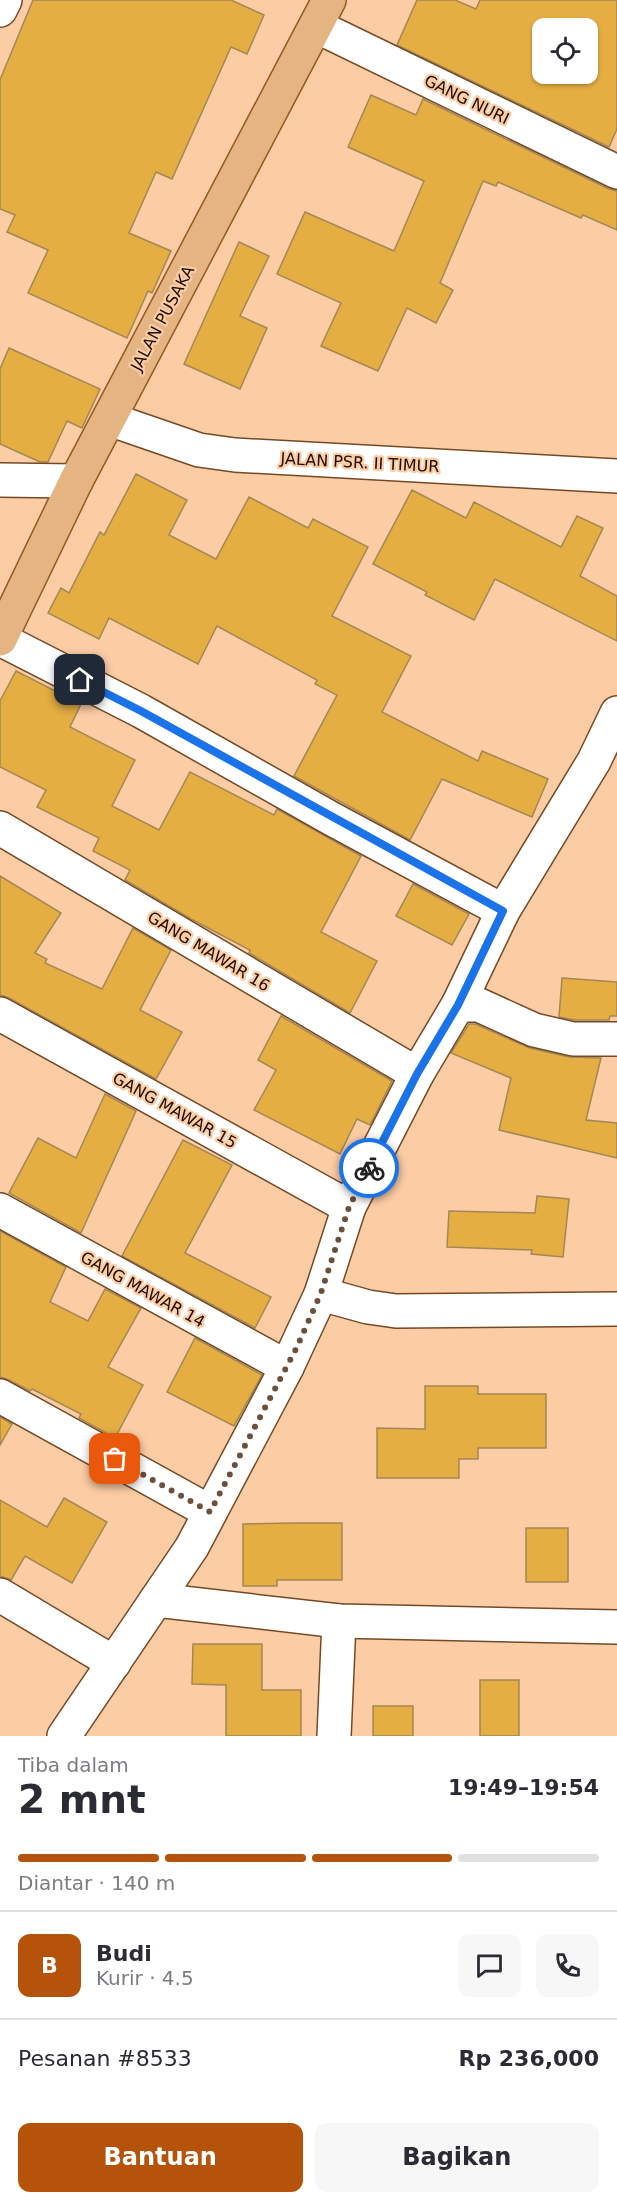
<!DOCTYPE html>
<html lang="id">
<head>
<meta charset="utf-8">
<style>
  :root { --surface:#fff; --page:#f7f7f7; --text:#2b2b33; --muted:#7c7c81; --line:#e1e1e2; --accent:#b45309 }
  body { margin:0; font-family:"DejaVu Sans",sans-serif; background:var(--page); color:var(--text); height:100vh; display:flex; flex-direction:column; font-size:22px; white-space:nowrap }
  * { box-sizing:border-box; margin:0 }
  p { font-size:20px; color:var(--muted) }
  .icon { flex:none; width:33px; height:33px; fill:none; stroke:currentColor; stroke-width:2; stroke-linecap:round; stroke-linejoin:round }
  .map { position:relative; height:1736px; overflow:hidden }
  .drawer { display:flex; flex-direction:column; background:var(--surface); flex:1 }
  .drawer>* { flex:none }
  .fabs { position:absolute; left:532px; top:18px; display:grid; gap:12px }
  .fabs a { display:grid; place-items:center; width:66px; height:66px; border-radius:12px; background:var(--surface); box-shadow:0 2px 4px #0004; font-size:30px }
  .pin { position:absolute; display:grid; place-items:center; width:51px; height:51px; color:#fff; margin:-26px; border-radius:12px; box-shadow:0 3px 9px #0006 }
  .courier { position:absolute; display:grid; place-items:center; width:60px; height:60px; margin:-30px; border:4px solid #1a73e8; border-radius:50%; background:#fff; color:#222; box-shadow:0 2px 8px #0007 }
  .head em { font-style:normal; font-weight:700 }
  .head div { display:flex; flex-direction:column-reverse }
  .head { display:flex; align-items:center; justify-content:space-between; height:102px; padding:0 18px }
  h1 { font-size:39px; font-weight:700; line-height:45px }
  .bar { display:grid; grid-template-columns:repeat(4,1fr); gap:9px 6px; align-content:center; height:72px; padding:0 18px }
  .bar i { height:8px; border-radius:4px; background:var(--line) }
  .bar .current { background:var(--accent) }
  .bar p { grid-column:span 4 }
  .line { display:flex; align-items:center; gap:15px; padding:0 18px; border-top:2px solid var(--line) }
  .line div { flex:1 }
  .round { display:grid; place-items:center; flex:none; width:63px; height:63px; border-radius:12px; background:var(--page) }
  .cta { display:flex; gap:12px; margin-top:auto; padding:12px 18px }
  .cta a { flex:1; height:69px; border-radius:12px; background:var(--accent); color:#fff; font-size:24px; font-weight:700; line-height:69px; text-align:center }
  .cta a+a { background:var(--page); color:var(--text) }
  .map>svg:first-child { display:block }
</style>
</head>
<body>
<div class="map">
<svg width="617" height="1736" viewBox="0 0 617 1736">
  <rect width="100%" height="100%" fill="#fccca4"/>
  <g fill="#e4ae43" stroke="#a38755" stroke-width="1.5" fill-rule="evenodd">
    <polygon points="33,0 231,0 264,15 247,54 231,47 172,179 156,172 129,233 171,251 152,293 148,291 127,338 28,293 48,250 7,232 15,215 0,209 0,80"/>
    <path d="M 417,0 L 455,0 L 476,9 L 480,0 L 617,0 L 617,129 L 609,147 L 397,45 ZM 543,28 L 588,28 L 588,74 L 543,74 Z"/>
    <polygon points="371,95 416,115 423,99 609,189 617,191 617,230 583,215 581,218 498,182 496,186 483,181 440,283 453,290 436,323 407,308 378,371 321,346 341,303 277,274 305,212 394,251 424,181 348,147"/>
    <polygon points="239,242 269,256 240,316 267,328 240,389 184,364"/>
    <polygon points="9,348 100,389 82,428 67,421 48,462 40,462 0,444 0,369"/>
    <polygon points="136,474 187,500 169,535 216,559 249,497 308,528 313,519 368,547 332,616 411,656 382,712 478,761 482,751 548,779 532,817 442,779 410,840 294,776 337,695 315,684 317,680 217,626 198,664 109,618 99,639 48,613 61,588 69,593 100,532 104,535"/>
    <polygon points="412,490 466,518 474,502 561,547 577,516 603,528 580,576 617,596 617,641 495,579 474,620 425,595 427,592 373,564"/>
    <polygon points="16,671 81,704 70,727 135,760 112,806 159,830 190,772 274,815 277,809 361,856 321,932 377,961 350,1013 249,953 250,950 191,919 125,880 130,870 93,851 99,838 37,807 46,790 0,767 0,701"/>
    <polygon points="0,876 61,913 35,953 47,959 45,963 102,989 133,928 171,950 140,1010 182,1032 156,1079 9,998 0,995"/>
    <polygon points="413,884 469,914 452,945 396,916"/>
    <polygon points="562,978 617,982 617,1016 610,1016 609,1020 575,1020 559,1017"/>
    <polygon points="281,1016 392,1081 370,1125 357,1119 340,1154 254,1110 276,1070 258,1060"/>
    <polygon points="469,1024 475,1024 530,1048 569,1057 601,1058 586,1120 617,1123 617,1158 499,1130 511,1078 451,1053"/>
    <polygon points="105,1094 136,1111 81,1233 9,1193 38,1138 76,1158"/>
    <polygon points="183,1140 232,1165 185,1253 271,1297 255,1328 122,1256"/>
    <polygon points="537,1196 569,1199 563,1257 531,1254 532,1250 447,1247 449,1211 535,1213"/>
    <polygon points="0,1231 66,1267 50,1302 88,1321 105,1289 141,1308 108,1367 143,1385 115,1438 79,1418 81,1414 32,1389 30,1391 9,1380 0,1377"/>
    <polygon points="195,1338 262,1375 234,1426 167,1392"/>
    <polygon points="425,1386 478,1386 478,1394 546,1394 546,1448 478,1448 478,1459 459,1459 459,1478 377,1478 377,1428 425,1429"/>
    <polygon points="0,1417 12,1424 0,1445"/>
    <polygon points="64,1498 107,1522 72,1583 25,1556 11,1580 0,1576 0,1500 47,1527"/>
    <polygon points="293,1523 342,1523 342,1580 277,1580 277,1586 243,1586 243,1524"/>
    <rect x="526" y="1528" width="42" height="54"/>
    <polygon points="193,1644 262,1644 262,1690 301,1690 301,1736 226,1736 226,1685 192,1684"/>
    <rect x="480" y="1680" width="39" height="56"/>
    <rect x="373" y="1706" width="40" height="30"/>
  </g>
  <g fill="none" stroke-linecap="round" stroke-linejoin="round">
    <defs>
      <g id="minor">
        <polyline points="0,10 5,0"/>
        <polyline points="316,26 617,172"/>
        <polyline points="109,419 199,450 235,455 617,476"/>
        <polyline points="0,480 76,481"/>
        <polyline points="0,639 141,711 332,819 503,911"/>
        <polyline points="0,828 417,1074"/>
        <polyline points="458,1005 479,1005 534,1030 573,1039 617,1039"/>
        <polyline points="0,1014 349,1207"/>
        <polyline points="0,1210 287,1367"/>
        <polyline points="321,1294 368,1307 396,1311 617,1309"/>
        <polyline points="0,1396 210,1512"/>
        <polyline points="0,1595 114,1663"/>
        <polyline points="156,1600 339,1621 617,1627"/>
        <polyline points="64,1736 192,1547 287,1367 321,1294 349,1207 417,1074 458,1005 503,911 594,761 617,713"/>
        <polyline points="334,1736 339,1621"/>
      </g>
      <polyline id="major" points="0,639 76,481 329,0"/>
    </defs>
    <use href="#minor" stroke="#734a25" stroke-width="36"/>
    <use href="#major" stroke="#945920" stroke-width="36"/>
    <use href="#minor" stroke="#fff" stroke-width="33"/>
    <use href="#major" stroke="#e5b483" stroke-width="33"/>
  </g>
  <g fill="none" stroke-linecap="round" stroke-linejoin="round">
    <polyline stroke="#6c503a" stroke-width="6" stroke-dasharray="0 10.8" points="115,1459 210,1512 296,1349 321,1293 349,1207 369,1168"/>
    <polyline stroke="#1a73e8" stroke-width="8" points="80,680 141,711 503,911 458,1005 417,1074 369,1168"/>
  </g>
  <g text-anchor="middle" stroke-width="4.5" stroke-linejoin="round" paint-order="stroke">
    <g font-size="16" fill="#1e0d01" stroke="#fccca4">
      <text transform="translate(467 99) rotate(26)" y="6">GANG NURI</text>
      <text transform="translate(162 318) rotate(-62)" y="6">JALAN PUSAKA</text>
      <text transform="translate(360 462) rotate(3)" y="6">JALAN PSR. II TIMUR</text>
      <text transform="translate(209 951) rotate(31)" y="6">GANG MAWAR 16</text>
      <text transform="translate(175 1110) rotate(29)" y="6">GANG MAWAR 15</text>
      <text transform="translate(143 1289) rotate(29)" y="6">GANG MAWAR 14</text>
    </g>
  </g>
</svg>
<div class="fabs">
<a><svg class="icon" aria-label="locate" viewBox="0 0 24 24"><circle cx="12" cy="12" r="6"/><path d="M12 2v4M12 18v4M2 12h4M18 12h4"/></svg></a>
</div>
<div class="pin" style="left:115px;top:1459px;background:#ea580c"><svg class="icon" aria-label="bag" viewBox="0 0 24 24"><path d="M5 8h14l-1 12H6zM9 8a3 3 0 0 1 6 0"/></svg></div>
<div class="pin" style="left:80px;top:680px;background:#1f2937"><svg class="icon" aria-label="home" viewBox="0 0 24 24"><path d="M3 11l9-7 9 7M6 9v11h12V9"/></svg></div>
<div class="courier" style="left:369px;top:1168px"><svg class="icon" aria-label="bike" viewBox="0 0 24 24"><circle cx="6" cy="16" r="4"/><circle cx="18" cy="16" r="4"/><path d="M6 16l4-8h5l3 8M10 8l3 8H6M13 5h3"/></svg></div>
</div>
<section class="drawer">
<div class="head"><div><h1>2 mnt</h1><p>Tiba dalam</p></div><em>19:49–19:54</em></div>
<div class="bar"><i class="current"></i><i class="current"></i><i class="current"></i><i></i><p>Diantar · 140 m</p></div>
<div class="line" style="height:108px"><b class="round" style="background:var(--accent);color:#fff">B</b><div><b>Budi</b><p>Kurir · 4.5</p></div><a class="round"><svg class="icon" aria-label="chat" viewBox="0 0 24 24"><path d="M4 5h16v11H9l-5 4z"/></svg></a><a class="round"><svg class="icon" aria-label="phone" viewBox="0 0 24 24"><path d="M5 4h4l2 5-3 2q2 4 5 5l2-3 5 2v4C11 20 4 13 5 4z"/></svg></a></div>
<div class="line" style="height:78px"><div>Pesanan #8533</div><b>Rp 236,000</b></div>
<div class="cta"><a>Bantuan</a><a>Bagikan</a></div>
</section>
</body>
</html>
